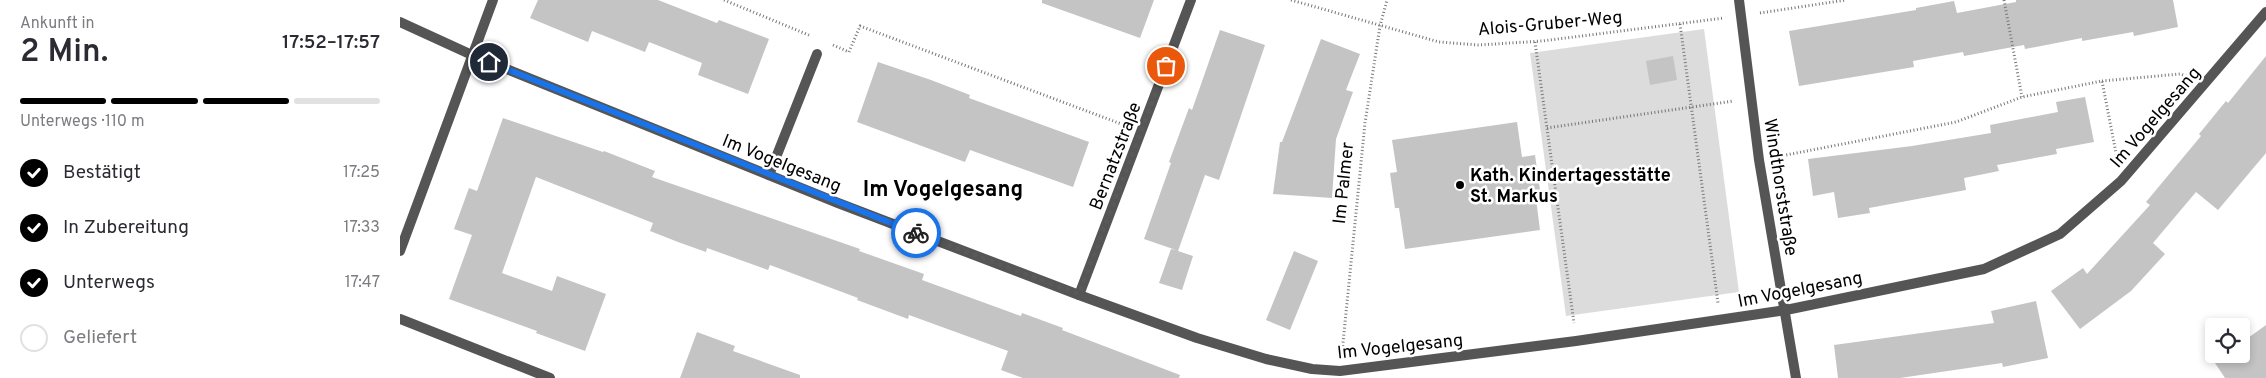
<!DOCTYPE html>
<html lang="de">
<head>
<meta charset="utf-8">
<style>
  :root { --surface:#fff; --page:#f2f2f3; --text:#2b2b33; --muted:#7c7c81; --line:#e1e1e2; --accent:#000 }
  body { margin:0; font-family:Overpass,sans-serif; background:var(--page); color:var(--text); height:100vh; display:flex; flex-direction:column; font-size:19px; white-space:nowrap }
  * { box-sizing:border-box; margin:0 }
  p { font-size:16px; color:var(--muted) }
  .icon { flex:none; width:28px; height:28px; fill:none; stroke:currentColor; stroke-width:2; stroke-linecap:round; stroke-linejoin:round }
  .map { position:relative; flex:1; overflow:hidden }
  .drawer { display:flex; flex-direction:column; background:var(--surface); width:400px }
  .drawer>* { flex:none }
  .controls { position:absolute; left:1805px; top:318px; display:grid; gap:10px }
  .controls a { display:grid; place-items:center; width:45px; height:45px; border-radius:5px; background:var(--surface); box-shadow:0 2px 8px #0003; font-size:25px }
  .pin { position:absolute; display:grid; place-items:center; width:42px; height:42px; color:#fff; margin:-21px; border:2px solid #fff; border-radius:50%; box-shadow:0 1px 5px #0007 }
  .courier { position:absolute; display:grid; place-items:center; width:50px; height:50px; margin:-25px; border:4px solid #1a73e8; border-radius:50%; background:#fff; color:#222; box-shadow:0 1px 6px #0007 }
  .overview em { font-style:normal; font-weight:600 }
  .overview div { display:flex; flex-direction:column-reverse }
  .overview { display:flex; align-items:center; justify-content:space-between; height:85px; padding:0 20px }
  h1 { font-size:32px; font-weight:600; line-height:38px }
  .bar { display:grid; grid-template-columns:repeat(4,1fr); gap:8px 5px; align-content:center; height:60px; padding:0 20px }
  .bar i { height:6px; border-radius:4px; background:var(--line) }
  .bar .active { background:var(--accent) }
  .bar p { grid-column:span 4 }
  ol { padding:0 20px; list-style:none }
  li { display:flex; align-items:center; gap:15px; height:55px }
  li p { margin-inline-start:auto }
  li .icon { padding:5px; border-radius:50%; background:var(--accent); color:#fff; stroke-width:4 }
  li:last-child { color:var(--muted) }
  li i { width:28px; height:28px; border:2px solid var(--line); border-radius:50% }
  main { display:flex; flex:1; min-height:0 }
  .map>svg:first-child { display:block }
</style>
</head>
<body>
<main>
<section class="drawer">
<div class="overview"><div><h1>2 Min.</h1><p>Ankunft in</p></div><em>17:52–17:57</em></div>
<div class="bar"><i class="active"></i><i class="active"></i><i class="active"></i><i></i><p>Unterwegs · 110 m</p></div>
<ol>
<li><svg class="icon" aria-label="check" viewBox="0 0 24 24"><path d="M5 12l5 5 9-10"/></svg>Bestätigt<p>17:25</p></li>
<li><svg class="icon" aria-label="check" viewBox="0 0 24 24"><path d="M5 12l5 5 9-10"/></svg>In Zubereitung<p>17:33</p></li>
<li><svg class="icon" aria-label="check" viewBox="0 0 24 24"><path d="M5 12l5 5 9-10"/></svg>Unterwegs<p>17:47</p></li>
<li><i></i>Geliefert</li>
</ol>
</section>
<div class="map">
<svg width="1866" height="378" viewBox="0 0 1866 378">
  <rect width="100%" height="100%" fill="#fff"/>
  <polygon fill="#dcdcdc" points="1304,29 1339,292 1166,316 1130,53"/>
  <g fill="#c4c4c4">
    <polygon points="138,0 258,0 317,23 319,20 369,39 348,94 298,75 302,63 249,42 245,52 192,31 188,42 130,18"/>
    <polygon points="642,0 754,0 740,38 642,3"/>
    <polygon points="1616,0 1773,0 1778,27 1734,36 1733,32 1682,41 1682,38 1625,49 1624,45 1564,56 1563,52 1513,61 1514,67 1399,86 1389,31 1516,10 1516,8 1554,1 1557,13 1616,2"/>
    <polygon points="820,30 865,45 819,180 805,175 778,251 793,256 782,290 759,283 771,249 776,250 744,239 771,163 769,162 789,108 792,110"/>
    <polygon points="921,39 960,54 946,90 953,92 936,139 932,198 873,194 880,142 882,142"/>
    <polygon points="1273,56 1277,80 1250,85 1246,61"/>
    <polygon points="1866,56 1866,153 1818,210 1796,192 1753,243 1765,254 1731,291 1680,329 1651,291 1683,268 1687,274 1750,205 1746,202 1801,136 1799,134 1826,101 1828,103"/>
    <polygon points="478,62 531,80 570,95 569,98 689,142 673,187 570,150 565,162 457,122"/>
    <polygon points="1685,97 1694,142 1656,149 1657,154 1597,165 1599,171 1564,178 1566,190 1469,208 1470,213 1438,218 1434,192 1413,196 1408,159 1512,146 1591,133 1590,125 1658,112 1656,102"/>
    <polygon points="103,118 203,152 204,151 255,171 252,177 460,249 459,251 524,274 522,280 621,316 622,313 663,328 662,330 780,375 779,378 623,378 601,370 608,351 509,315 508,319 457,300 458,298 370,265 368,270 307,248 306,252 278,242 250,231 253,223 136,177 102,273 152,291 157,276 206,294 185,351 136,333 137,331 49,299 72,235 54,229 69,188 77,191"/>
    <polygon points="1117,122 1122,157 1135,155 1140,190 1135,191 1140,230 1005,249 999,208 995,208 990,173 997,172 992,140"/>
    <polygon points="894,251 918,261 890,330 866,320"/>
    <polygon points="1636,301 1648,358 1603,367 1602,363 1500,378 1438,378 1434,345 1594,323 1591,311"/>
    <polygon points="1866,325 1866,378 1825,378 1815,363 1827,354 1841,354 1841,343"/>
    <polygon points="297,332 335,346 333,351 400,375 400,378 280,378"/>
  </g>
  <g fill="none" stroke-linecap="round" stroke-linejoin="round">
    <g stroke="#777" stroke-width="3" stroke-dasharray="1 2.5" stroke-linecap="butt">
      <polyline points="324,0 411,36"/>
      <polyline points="891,0 1039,42 1079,45 1142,41 1324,18"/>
      <polyline points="1604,0 1622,97"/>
      <polyline points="1360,13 1446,0"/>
      <polyline points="1280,24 1318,303"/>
      <polyline points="1135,42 1174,323"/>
      <polyline points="433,45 449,52 460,26 724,125"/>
      <polyline points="1702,81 1780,74 1786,76"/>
      <polyline points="1147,128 1334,101"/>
      <polyline points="1376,157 1556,122 1622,97 1702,81 1717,158"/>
      <polyline points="942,353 965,123 980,26 987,0"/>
    </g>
    <polyline stroke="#555" stroke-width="10" points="369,175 417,54"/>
    <g stroke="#555" stroke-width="10">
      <polyline points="1339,0 1359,160 1396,378"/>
      <polyline points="0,22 72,55 438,203 679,295 797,338 866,359 912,369 940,371 1176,341 1386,310 1584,269 1660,234 1721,181 1866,12"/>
      <polyline points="0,251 93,0"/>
      <polyline points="679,295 791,0"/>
      <polyline points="0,319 150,378"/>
    </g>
  </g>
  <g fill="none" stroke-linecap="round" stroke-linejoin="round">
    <polyline stroke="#595959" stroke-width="5" stroke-dasharray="0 9" points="516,233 679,294 766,66"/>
    <polyline stroke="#1a73e8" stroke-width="6" points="89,62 516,233"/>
  </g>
  <circle fill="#000" stroke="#fff" stroke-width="2" cx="1060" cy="185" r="5"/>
  <g text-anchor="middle" stroke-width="5" stroke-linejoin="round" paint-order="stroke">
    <g font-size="18" fill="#000" stroke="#fff">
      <text transform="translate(1150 23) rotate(-5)" y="6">Alois-Gruber-Weg</text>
      <text transform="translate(1755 117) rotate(-49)" y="6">Im Vogelgesang</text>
      <text transform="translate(715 156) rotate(-69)" y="6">Bernatzstraße</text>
      <text transform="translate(382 163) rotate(22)" y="6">Im Vogelgesang</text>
      <text transform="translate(943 183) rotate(-84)" y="6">Im Palmer</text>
      <text transform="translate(1381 187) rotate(81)" y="6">Windthorststraße</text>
      <text transform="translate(1400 289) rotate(-11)" y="6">Im Vogelgesang</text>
      <text transform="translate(1000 346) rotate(-6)" y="6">Im Vogelgesang</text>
    </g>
    <g font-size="18" font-weight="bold" fill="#000" stroke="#fff" text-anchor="start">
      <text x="1070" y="181">Kath. Kindertagesstätte<tspan x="1070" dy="21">St. Markus</tspan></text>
    </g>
    <g font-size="22" font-weight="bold" fill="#000" stroke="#fff">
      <text x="543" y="196">Im Vogelgesang</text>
    </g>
  </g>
</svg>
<div class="controls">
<a><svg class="icon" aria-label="locate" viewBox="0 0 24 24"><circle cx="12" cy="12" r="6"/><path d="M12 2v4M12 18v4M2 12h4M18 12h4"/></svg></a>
</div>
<div class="pin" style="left:766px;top:66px;background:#ea580c"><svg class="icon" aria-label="bag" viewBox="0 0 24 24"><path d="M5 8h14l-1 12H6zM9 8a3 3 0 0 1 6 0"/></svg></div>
<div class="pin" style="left:89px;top:62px;background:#1f2937"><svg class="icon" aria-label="home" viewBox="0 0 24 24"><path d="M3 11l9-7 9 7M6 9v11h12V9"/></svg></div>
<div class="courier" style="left:516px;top:233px"><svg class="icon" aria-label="bike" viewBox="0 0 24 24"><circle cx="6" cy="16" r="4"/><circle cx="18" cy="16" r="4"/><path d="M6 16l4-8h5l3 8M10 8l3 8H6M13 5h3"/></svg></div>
</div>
</main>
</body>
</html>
